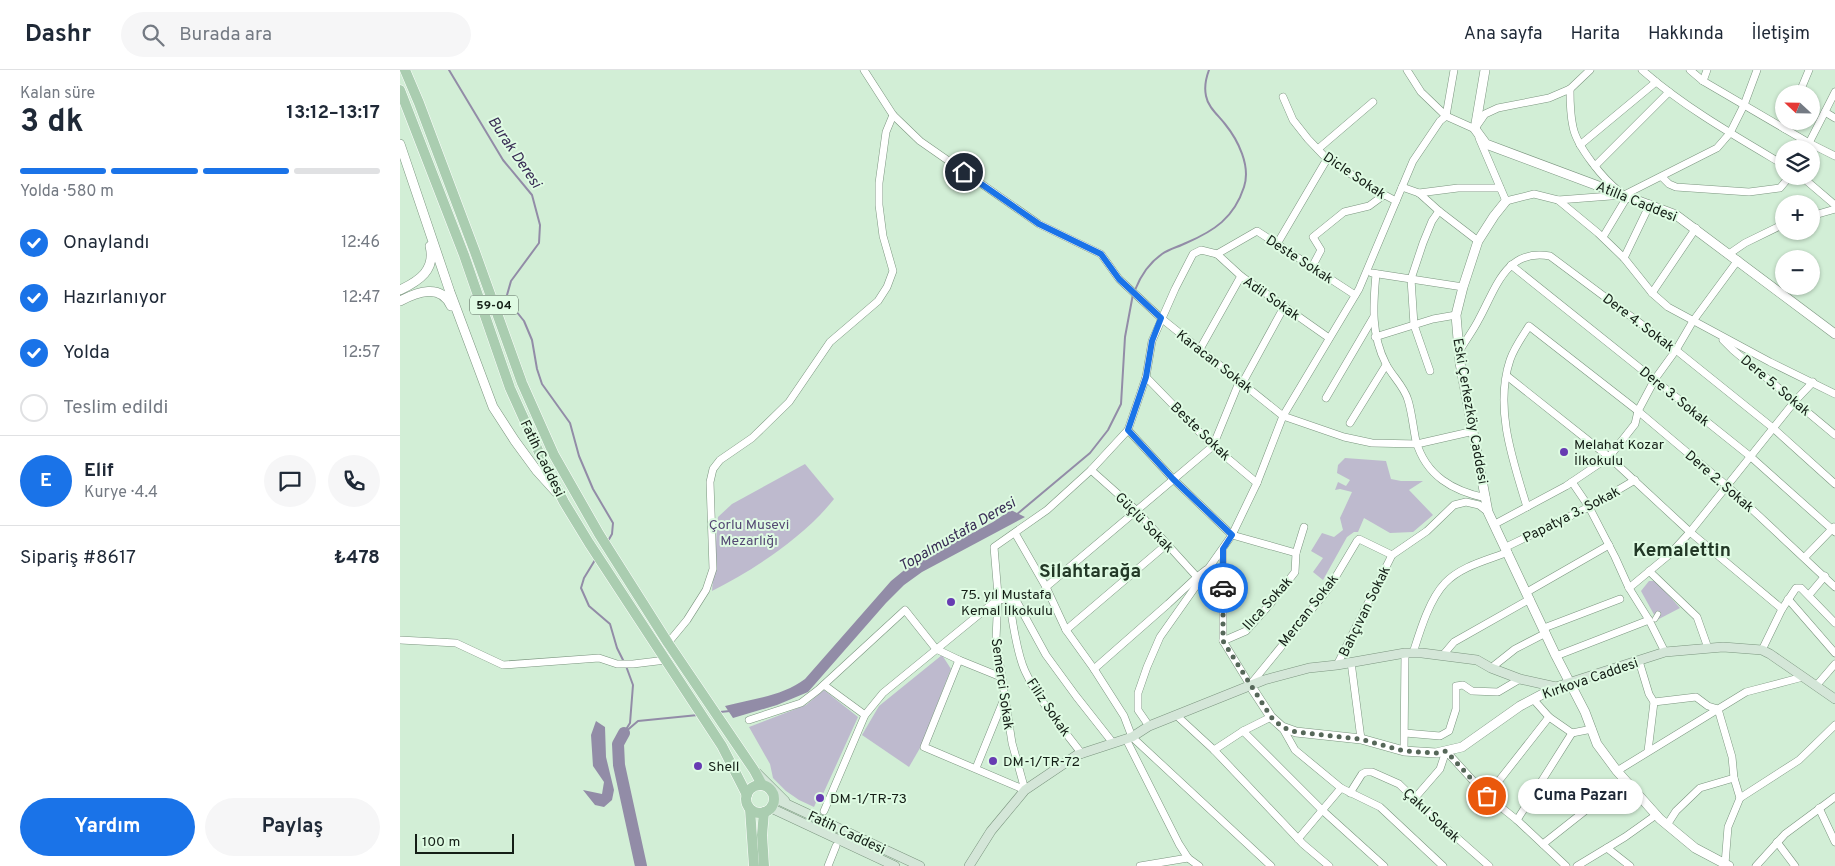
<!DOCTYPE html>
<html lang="tr">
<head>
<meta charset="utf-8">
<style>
  :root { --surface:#fff; --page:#f6f6f7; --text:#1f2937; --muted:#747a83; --line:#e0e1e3; --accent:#1a73e8 }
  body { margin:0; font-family:Overpass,sans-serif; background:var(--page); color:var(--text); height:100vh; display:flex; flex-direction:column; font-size:19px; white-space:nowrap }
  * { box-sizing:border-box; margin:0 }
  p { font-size:16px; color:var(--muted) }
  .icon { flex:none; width:28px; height:28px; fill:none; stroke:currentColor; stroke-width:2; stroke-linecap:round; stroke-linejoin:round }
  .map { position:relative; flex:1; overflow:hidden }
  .sheet { display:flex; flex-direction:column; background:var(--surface); width:400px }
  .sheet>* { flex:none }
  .needle { width:32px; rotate:292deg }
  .buttons { position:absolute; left:1375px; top:15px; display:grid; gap:10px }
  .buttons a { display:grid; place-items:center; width:45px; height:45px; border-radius:50%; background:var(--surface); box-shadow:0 1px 4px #0004; font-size:25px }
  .scale { position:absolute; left:15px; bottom:12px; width:99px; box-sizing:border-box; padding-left:5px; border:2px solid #141e16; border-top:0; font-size:14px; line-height:18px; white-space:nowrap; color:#141e16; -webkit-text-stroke:4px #dffbe3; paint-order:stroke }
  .pin { position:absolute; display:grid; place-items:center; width:42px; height:42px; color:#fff; margin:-21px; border:2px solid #fff; border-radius:50%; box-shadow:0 1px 5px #0007 }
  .courier { position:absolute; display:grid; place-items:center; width:50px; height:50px; margin:-25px; border:4px solid #1a73e8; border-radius:50%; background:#fff; color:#222; box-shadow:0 1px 6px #0007 }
  .bubble { position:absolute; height:35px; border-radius:18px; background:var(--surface); box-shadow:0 1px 4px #0004; font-size:16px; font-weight:700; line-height:35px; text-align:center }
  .summary em { font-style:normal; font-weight:700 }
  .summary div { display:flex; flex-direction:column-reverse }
  .summary { display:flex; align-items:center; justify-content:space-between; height:85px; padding:0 20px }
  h1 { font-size:32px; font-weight:700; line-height:38px }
  .bar { display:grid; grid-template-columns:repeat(4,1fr); gap:8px 5px; align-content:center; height:60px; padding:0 20px }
  .bar i { height:6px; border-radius:4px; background:var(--line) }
  .bar .selected { background:var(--accent) }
  .bar p { grid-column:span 4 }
  .line { display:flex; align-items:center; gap:12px; padding:0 20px; border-top:1px solid var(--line) }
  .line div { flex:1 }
  .round { display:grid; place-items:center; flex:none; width:52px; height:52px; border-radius:26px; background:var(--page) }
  ol { padding:0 20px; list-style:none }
  li { display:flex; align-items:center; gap:15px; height:55px }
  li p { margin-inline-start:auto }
  li .icon { padding:5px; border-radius:50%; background:var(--accent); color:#fff; stroke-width:4 }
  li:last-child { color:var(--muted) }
  li i { width:28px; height:28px; border:2px solid var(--line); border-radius:50% }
  .action { display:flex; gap:10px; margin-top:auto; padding:10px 20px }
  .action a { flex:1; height:58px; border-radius:30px; background:var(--accent); color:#fff; font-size:20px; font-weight:700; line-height:58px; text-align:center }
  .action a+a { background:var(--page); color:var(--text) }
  header { display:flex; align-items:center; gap:30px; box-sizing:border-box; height:70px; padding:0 25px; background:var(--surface); border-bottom:1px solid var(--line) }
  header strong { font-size:24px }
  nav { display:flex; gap:28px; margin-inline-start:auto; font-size:18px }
  .search { width:350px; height:45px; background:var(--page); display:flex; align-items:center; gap:12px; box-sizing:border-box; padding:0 18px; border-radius:28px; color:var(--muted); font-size:19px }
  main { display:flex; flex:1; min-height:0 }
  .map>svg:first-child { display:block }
</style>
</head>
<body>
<header>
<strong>Dashr</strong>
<div class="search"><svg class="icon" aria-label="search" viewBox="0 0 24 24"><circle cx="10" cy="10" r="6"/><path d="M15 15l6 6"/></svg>Burada ara</div>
<nav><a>Ana sayfa</a><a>Harita</a><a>Hakkında</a><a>İletişim</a></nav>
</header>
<main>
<section class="sheet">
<div class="summary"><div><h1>3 dk</h1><p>Kalan süre</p></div><em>13:12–13:17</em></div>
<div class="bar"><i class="selected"></i><i class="selected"></i><i class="selected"></i><i></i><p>Yolda · 580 m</p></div>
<ol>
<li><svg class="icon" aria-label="check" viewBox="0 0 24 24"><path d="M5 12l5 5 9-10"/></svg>Onaylandı<p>12:46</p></li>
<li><svg class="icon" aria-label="check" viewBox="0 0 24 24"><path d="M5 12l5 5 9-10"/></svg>Hazırlanıyor<p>12:47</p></li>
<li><svg class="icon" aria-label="check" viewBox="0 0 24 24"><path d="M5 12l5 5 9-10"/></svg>Yolda<p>12:57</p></li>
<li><i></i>Teslim edildi</li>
</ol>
<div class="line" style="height:90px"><b class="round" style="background:var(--accent);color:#fff">E</b><div><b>Elif</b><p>Kurye · 4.4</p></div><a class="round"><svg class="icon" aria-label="chat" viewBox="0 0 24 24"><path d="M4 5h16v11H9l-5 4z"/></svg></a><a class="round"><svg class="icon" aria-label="phone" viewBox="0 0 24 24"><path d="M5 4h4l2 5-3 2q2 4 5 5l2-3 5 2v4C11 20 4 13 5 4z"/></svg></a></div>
<div class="line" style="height:65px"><div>Sipariş #8617</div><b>₺478</b></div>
<div class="action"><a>Yardım</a><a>Paylaş</a></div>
</section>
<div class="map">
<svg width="1435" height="796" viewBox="0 0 1435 796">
  <rect width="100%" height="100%" fill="#d2eed6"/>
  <g fill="#bebace">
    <polygon points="945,388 986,391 991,409 1001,411 1023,411 1009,420 1033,445 1013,462 990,463 964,448 958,462 954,462 947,467 923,510 913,502 923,488 911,481 922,463 934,467 943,460 940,448 952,422 940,419 935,420 938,412 946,416 950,410 937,403 938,395"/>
    <path d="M 405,394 L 434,429 C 404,467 355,499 312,521 L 318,447 L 332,434 Z"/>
    <polygon points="1249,511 1256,511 1280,538 1257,550 1241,521"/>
    <polygon points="542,585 551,599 520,678 509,697 462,665 479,636"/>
    <polygon points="424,620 458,647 423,724 420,723 414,737 399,730 386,721 373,708 370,694 349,657 406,635"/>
  </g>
  <g fill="#928ca7">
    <path d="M 611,440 L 625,447 L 522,502 L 504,515 L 486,533 L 408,622 L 377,635 L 333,648 L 325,636 C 352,629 383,626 405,609 L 491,511 L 508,497 L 593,452 Z"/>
    <polygon points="196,651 205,657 206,687 214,720 212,730 204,737 195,735 183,720 202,724 204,712 193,696 191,665"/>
  </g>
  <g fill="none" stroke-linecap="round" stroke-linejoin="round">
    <g stroke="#928ca7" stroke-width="2">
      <polyline points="49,0 103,90 132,125 140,155 139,173 111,211 107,225 112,236 124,251 132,270 137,299 142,314 170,353 179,386 193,419 213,453 212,464 208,471"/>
      <path d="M 735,220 C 741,205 749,193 762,184 C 769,179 778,177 786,173 C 814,161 834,148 844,117 C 851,96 838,70 825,54 C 818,45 808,37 806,26 C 804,17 806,8 809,0"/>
      <polyline points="616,445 690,383 708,360 721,334 725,267 733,224"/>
      <polyline points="195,490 184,508 181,518 189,536 210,554 217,578 224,592"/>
      <polyline points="320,642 330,641"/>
      <polyline points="225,661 230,653 233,615 226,596"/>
      <polyline points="224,663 238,651 298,645"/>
    </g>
    <polyline stroke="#928ca7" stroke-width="12" points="224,663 218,674 219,695 241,796"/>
    <defs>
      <polyline id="pedestrian" points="1255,549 1258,544"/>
      <g id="minor">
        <polyline points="464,0 493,45 520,71 639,154 701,184 719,209 761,248 883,346 944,367 972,373 1017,374 1074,361"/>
        <polyline points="1007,0 1021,22 1046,46 1054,0"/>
        <path d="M 1242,0 C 1284,37 1335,66 1384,95"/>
        <polyline points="1290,0 1303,11 1409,73 1435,86"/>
        <polyline points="1303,11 1307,0"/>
        <path d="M 1170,19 C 1170,32 1170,44 1173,57 C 1177,77 1204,110 1220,122"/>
        <polyline points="1399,24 1409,0"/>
        <polyline points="883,27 893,50 908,69 927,89 981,123 996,131"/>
        <polyline points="1425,42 1435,48"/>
        <polyline points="1076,57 1085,44 1098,38 1149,28 1170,19 1190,0"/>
        <polyline points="1385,59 1388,51"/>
        <polyline points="1079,68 1106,131 1134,124 1158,130 1198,163 1224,188 1252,223 1268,237 1370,292 1435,324"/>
        <polyline points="1180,75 1256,12"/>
        <polyline points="918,79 973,32"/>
        <polyline points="1406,79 1435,22"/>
        <polyline points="1195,96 1269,22"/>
        <polyline points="1401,106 1435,135"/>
        <polyline points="1262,107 1269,114 1276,117 1349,122 1380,118 1390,106"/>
        <polyline points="1002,117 1019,123 1039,141 1078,171"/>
        <polyline points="1019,123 1058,118 1100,118"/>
        <polyline points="1158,130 1224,125 1317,78 1330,63 1344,35 1357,0"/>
        <polyline points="1411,146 1435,139"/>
        <polyline points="1203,167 1227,127"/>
        <polyline points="877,174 927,89"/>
        <polyline points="817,184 857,161 955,225"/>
        <polyline points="1329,184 1345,173 1384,154"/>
        <polyline points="1224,188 1250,134"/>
        <polyline points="1111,195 1351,387 1435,462"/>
        <polyline points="912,197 921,180 913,167 944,142 969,136 984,125"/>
        <polyline points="972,203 1063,217"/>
        <path d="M 976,204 C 973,236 971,265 986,294 C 992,306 1004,316 1008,330 C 1012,343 1013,357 1016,371 C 1026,406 1053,421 1086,428"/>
        <polyline points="1252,223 1296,158"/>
        <polyline points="975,267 1033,249 1056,245"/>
        <polyline points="1323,270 1333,280 1435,365"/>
        <polyline points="800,279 841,206"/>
        <path d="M 1059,282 C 1065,271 1073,261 1079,249 C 1096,218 1106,178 1150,186 L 1276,280 L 1373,358 L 1435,414"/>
        <polyline points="1030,301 1014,255 1011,209 1023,173 1032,151 1039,141"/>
        <polyline points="1107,306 1209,387 1290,462 1382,539"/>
        <polyline points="746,307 813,376 857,413"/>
        <polyline points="843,312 884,237"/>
        <polyline points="926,328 973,248"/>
        <polyline points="950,353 986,295"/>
        <polyline points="728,360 773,409 832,465 896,483"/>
        <polyline points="691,400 736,440 797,507"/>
        <polyline points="1172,412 1189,437 1215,487 1229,518 1249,550 1265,582"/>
        <path d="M 1127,437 C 1113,391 1094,338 1110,290 C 1114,278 1122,267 1129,256 L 1238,341 L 1327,416 L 1435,517"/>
        <polyline points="1095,454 1166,416 1209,387 1235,354 1238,341 1255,309 1276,280 1293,251 1338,190"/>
        <polyline points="615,463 646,517 666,560 694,599 724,646 732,667 871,796"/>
        <polyline points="1106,477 1189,437 1235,410"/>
        <polyline points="823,479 823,571 850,615 929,518 957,471 959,469 992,485"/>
        <polyline points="1405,487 1434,457"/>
        <polyline points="1249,501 1297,547 1308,578"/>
        <polyline points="646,517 813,376 840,310"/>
        <polyline points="1229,518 1270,484 1290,462 1395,331 1413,312"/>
        <polyline points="1127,522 1209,475"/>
        <polyline points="1409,525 1425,506"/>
        <polyline points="1388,529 1435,583"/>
        <path d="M 610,530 C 611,547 618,586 625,601 C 639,631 662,658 682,684"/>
        <polyline points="1144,558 1220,529"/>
        <polyline points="666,560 767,474"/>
        <polyline points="0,570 56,573 103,595 199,588 217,594 233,594 266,590"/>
        <polyline points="823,571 846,561 871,533 895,502 896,483 904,457"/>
        <polyline points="268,573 287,550 306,520 313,499 310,412 313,399 320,390 352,368 389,332 430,272 478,231 487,217 493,201 483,166 479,135 479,113 486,62 493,45"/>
        <polyline points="1362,580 1382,539 1396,518 1401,518 1435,553"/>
        <path d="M 1013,583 C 1020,561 1029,530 1045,513 C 1061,496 1088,490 1108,482"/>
        <polyline points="1043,585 1054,572 1130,529"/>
        <polyline points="1156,586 1249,550"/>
        <polyline points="1239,591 1249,624 1254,632 1296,627 1308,636 1318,639 1332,687 1334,708 1340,728"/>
        <polyline points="951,592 961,669"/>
        <polyline points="937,595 992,485 1027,461 1054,435 1066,432 1079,435 1088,442"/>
        <polyline points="1091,598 1115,579 1146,563"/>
        <polyline points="694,599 768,534 797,507 806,500"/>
        <polyline points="601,607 559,590 524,677 625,720"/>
        <polyline points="424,615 465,645"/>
        <polyline points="1416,616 1435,594"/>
        <polyline points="1133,629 1149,647 1172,663 1192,659"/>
        <polyline points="776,645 814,680 903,774 929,796"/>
        <polyline points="349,650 401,633 418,620 505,540 536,579 559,590"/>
        <polyline points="749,656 738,640 738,623 747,597 760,567 832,465 857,413 883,346 959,219 1013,91 1040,51 1046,46 1075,59"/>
        <polyline points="882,657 895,680 941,718 980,737 1043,796"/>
        <polyline points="843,661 922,740 984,796"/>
        <polyline points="1005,663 1040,666 1049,661 1056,639 1056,616 1063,615 1072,621 1098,622 1120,609"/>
        <polyline points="726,669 779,774 788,788 799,796"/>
        <polyline points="814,680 843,661 871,647"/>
        <polyline points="1004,681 1005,583"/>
        <polyline points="1248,681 1254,632"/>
        <polyline points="576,698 604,629"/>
        <polyline points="1217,701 1346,622 1403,607"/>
        <polyline points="625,720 612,673 596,569 598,525 594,477 647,440 691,400 728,360 746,307 752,271 775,219 793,184 801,180 817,184 841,206 929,268"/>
        <polyline points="950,723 962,704 966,702 972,702 999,714 1031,745 1089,796"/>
        <polyline points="1087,726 1149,647"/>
        <polyline points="1014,729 1040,699 1046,681 1087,726 1117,750 1166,796"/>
        <polyline points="1419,738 1435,772"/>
        <polyline points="424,741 465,645 483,623 598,529 617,532 646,585 676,626 713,673"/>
        <polyline points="1117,750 1172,663"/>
        <polyline points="1267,755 1276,741 1300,718 1334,708"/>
        <polyline points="898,769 941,718"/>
        <polyline points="1377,772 1395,796"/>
        <polyline points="1143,774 1224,710"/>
        <polyline points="1207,778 1230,796"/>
        <polyline points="1325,794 1328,757 1340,728 1399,690 1435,655"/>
        <polyline points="428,796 436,776"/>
        <polyline points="740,796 788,788"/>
        <polyline points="1177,796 1225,767 1256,745"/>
        <polyline points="1356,796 1385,764 1435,727"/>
      </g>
      <g id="tertiary">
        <polyline points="1085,0 1075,59 1086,74 1276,145 1435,264"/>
        <polyline points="0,74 50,222 93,337 115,371 137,401 156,422"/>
        <polyline points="1106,131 1094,146 1078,171 1063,217 1056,245 1060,293 1088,442 1156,586 1185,642 1197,674 1217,701 1260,749 1295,778 1329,796"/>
        <path d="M 0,220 C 19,211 36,200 30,176"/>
        <path d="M 0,231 C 17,222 41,213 51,236"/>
        <polyline points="850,615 871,647 882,657 896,662 961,669 1004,681 1036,683 1062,677 1120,636 1156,617"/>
      </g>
      <g id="secondary">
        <polyline points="357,703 385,731"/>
        <polyline points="374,728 520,796"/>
        <polyline points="371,738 495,796"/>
        <polyline points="569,796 591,761 625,720 677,685 732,667 749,656 864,610 909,598 937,595 1005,583 1022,583 1077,590 1091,598 1120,609 1156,617 1265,582 1323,577 1362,580 1370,584 1435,629"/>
      </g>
      <g id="primary">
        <polyline points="5,0 19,33 75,182 122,313 154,385 199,464 268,573 354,700 362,715"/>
        <polyline points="0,20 64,185 110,318 142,389 164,432 189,473 322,676 347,725"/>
        <circle cx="360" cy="729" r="14"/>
        <polyline points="350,739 354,796"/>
        <polyline points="364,742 362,765 364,796"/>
      </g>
    </defs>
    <use href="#pedestrian" stroke="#7b957f" stroke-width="6"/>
    <use href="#minor" stroke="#7b957f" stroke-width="8"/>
    <use href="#tertiary" stroke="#7b957f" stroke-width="10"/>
    <use href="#secondary" stroke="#7b957f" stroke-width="10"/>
    <use href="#primary" stroke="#fff" stroke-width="11"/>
    <use href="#pedestrian" stroke="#fff" stroke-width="5"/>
    <use href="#minor" stroke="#fff" stroke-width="7"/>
    <use href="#tertiary" stroke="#fff" stroke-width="9"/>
    <use href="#secondary" stroke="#d4e6d8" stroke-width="9"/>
    <use href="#primary" stroke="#aacdb0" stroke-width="10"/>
  </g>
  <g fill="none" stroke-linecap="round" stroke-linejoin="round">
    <polyline stroke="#566759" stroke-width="5" stroke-dasharray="0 9" points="823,518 823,571 871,647 882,657 896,662 960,669 1004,681 1036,683 1046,681 1087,726"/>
    <polyline stroke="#1a73e8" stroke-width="6" points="564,102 639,154 701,184 719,209 761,248 752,271 746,307 728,360 773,409 832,465 823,479 823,518"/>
  </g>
  <g fill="#673bb2" stroke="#dffbe3" stroke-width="2">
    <circle cx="1164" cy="382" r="5"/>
    <circle cx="551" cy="532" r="5"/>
    <circle cx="593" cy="691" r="5"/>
    <circle cx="298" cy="696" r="5"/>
    <circle cx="420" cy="728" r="5"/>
  </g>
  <g text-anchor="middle" stroke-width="4" stroke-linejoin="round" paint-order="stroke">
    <rect fill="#dffbe3" stroke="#516054" stroke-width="1" x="70" y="225.5" width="48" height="19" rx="4"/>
    <g font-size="12" font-weight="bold" fill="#141e16">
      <text x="94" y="239">59-04</text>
    </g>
    <g font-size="14" fill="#141e16" stroke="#dffbe3">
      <text transform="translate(955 105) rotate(34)" y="5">Dicle Sokak</text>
      <text transform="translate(1237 131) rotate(22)" y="5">Atilla Caddesi</text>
      <text transform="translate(900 189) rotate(33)" y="5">Deste Sokak</text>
      <text transform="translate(872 228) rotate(35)" y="5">Adil Sokak</text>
      <text transform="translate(1239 252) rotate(37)" y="5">Dere 4. Sokak</text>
      <text transform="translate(815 291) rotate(38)" y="5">Karacan Sokak</text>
      <text transform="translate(1376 315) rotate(40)" y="5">Dere 5. Sokak</text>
      <text transform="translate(1275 326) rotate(39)" y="5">Dere 3. Sokak</text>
      <text transform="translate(1071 341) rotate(80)" y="5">Eski Çerkezköy Caddesi</text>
      <text transform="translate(801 361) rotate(44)" y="5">Beste Sokak</text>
      <text transform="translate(143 388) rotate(64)" y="5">Fatih Caddesi</text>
      <text transform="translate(1320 411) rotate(41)" y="5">Dere 2. Sokak</text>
      <text transform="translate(1171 444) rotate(-27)" y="5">Papatya 3. Sokak</text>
      <text transform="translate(745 452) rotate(46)" y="5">Güçlü Sokak</text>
      <text transform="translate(867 533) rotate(-48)" y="5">Ilıca Sokak</text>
      <text transform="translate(908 540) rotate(-52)" y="5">Mercan Sokak</text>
      <text transform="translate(964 541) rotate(-64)" y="5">Bahçıvan Sokak</text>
      <text transform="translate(1190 608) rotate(-19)" y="5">Kırkova Caddesi</text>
      <text transform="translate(603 614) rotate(82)" y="5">Semerci Sokak</text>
      <text transform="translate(649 637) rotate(56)" y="5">Filiz Sokak</text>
      <text transform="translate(1032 745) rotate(43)" y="5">Çakıl Sokak</text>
      <text transform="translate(447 762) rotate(25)" y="5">Fatih Caddesi</text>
    </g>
    <g font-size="14" fill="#141e16" stroke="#dffbe3" text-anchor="start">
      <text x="1174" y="379">Melahat Kozar<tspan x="1174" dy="16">İlkokulu</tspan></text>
      <text x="561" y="529">75. yıl Mustafa<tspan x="561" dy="16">Kemal İlkokulu</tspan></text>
      <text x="603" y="696">DM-1/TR-72</text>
      <text x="308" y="701">Shell</text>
      <text x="430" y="733">DM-1/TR-73</text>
    </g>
    <g font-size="14" fill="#554974" stroke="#dffbe3">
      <text x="349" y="459">Çorlu Musevi<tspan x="349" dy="16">Mezarlığı</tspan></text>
    </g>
    <g font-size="15" font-style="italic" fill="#382c54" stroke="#dffbe3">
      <text transform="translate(115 82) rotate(56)" y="5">Burak Deresi</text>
      <text transform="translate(557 464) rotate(-30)" y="5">Topalmustafa Deresi</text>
    </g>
    <g font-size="19" font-weight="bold" fill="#223826" stroke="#dffbe3">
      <text x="1282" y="486">Kemalettin</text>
      <text x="690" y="507">Silahtarağa</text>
    </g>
  </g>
</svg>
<div class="buttons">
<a><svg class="needle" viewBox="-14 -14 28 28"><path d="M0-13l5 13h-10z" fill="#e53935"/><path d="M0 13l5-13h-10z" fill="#747a83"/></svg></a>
<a><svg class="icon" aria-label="layers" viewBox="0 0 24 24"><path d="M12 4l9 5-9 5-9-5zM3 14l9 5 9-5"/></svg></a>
<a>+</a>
<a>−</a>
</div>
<div class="scale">100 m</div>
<div class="pin" style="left:1087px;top:726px;background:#ea580c"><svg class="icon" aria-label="bag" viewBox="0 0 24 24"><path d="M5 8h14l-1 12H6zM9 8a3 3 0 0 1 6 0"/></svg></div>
<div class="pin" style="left:564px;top:102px;background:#1f2937"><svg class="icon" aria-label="home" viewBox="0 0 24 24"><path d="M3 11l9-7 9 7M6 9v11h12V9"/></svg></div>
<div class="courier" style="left:823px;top:518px"><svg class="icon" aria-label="car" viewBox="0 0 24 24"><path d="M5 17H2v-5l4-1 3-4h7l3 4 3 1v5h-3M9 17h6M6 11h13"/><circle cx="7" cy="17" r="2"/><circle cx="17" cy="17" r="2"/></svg></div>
<div class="bubble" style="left:1118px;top:709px;width:125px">Cuma Pazarı</div>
</div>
</main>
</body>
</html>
